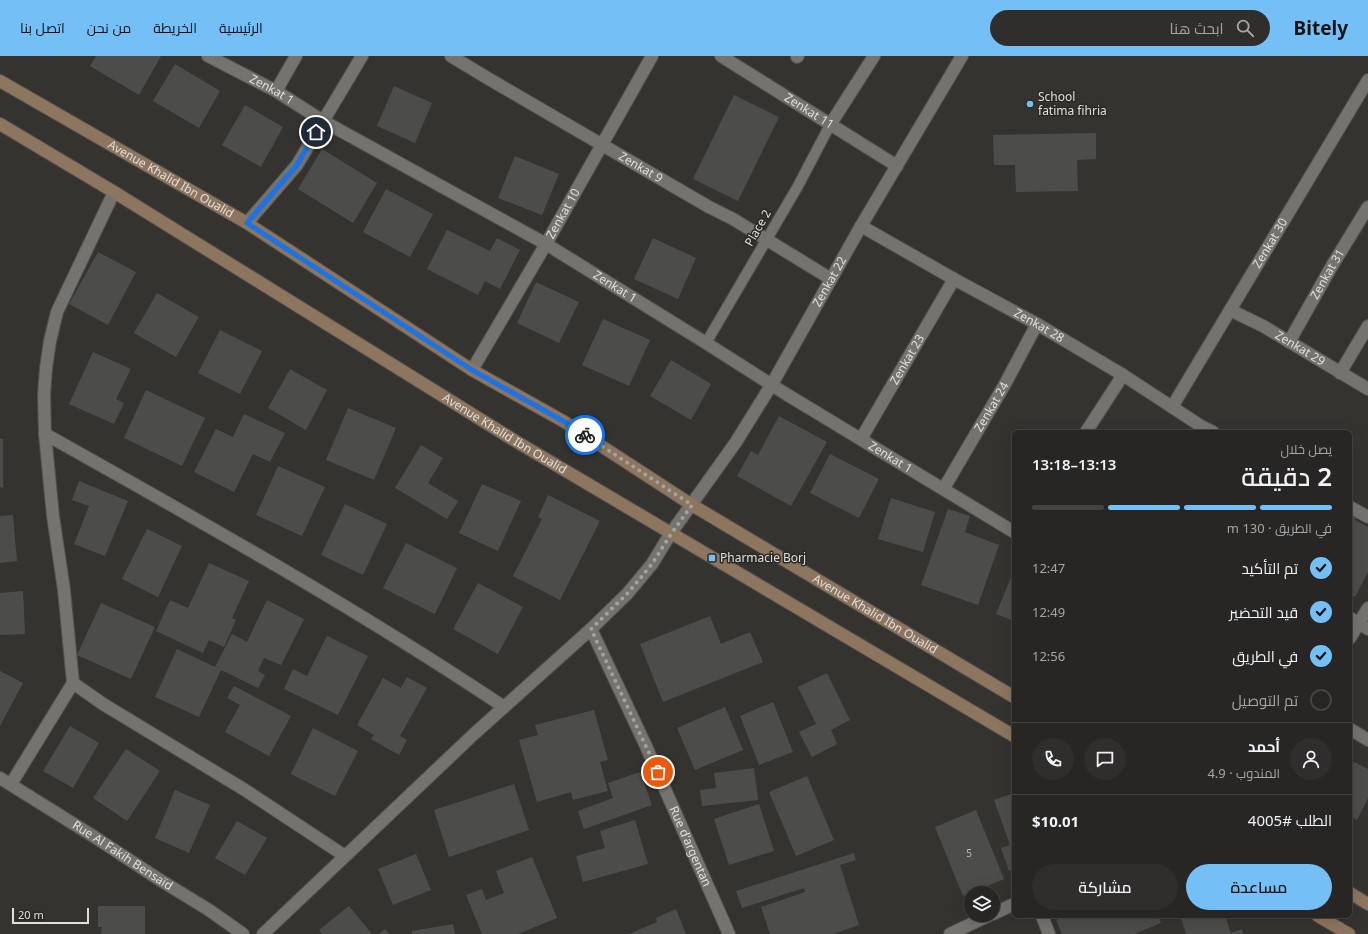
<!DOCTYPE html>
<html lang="ar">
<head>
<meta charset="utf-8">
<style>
  :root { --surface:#282624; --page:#302e2c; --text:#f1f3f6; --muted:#a5a5a6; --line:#444341; --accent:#74c0f6 }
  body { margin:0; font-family:"Noto Sans",Cairo,sans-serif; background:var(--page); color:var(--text); direction:rtl; height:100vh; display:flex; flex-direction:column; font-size:15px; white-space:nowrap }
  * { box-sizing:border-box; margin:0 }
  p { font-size:13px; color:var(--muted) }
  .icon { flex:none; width:22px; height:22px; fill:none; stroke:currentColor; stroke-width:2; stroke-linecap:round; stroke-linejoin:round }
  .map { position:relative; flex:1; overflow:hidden; direction:ltr }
  .details { position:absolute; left:1012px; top:374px; width:340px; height:488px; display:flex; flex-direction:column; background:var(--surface); border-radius:6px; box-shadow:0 4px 16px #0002,0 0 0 1px var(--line); direction:rtl }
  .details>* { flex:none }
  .buttons { position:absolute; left:964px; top:830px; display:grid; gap:8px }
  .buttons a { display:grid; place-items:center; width:36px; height:36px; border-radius:50%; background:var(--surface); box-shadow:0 4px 16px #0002,0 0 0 1px var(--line); font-size:20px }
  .scale { position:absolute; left:12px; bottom:10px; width:77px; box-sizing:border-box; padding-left:4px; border:2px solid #e0dfdd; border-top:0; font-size:11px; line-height:14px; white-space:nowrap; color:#e0dfdd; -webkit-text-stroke:3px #2b2926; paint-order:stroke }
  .pin { position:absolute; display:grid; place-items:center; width:34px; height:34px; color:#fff; margin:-17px; border:2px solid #fff; border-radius:50%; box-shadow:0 1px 4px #0007 }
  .courier { position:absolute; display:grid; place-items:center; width:40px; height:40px; margin:-20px; border:3px solid #1a73e8; border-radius:50%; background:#fff; color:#222; box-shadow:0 1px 5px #0007 }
  .head em { font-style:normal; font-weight:600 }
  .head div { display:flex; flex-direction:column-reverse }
  .head { display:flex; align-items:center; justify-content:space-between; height:68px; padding:0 20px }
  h1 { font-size:26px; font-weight:600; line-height:30px }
  .bar { display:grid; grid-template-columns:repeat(4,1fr); gap:6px 4px; align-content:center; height:48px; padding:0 20px }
  .bar i { height:5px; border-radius:3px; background:var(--line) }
  .bar .on { background:var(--accent) }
  .bar p { grid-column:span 4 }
  .line { display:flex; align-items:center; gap:10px; padding:0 20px; border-top:1px solid var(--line) }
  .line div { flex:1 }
  .round { display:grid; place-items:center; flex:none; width:42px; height:42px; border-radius:21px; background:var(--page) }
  ol { padding:0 20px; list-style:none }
  li { display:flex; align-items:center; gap:12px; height:44px }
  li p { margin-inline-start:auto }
  li .icon { padding:4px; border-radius:50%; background:var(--accent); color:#111; stroke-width:4 }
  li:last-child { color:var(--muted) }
  li i { width:22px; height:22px; border:2px solid var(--line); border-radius:50% }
  .primary-button { display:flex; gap:8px; margin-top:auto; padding:8px 20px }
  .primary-button a { flex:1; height:46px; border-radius:24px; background:var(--accent); color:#111; font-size:16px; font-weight:600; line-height:46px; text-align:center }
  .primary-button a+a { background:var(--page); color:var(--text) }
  header { display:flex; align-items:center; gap:24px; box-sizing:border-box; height:56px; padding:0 20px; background:var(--accent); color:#111 }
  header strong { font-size:19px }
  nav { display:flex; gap:22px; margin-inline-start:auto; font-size:14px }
  .search { width:280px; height:36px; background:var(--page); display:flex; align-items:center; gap:10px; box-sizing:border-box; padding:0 14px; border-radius:22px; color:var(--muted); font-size:15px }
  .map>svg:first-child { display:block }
</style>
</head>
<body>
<header>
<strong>Bitely</strong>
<div class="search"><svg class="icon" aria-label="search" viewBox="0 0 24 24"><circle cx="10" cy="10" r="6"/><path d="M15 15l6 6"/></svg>ابحث هنا</div>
<nav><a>الرئيسية</a><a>الخريطة</a><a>من نحن</a><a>اتصل بنا</a></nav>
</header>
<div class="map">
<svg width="1368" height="878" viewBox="0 0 1368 878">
  <rect width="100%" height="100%" fill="#353330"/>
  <g fill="#4c4d4a">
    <polygon points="96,0 161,0 139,39 90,10"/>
    <polygon points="175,8 220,35 199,72 153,45"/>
    <polygon points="394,30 432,47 415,87 377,70"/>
    <polygon points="734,39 779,61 738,145 693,123"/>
    <polygon points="245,49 283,71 261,111 222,89"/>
    <polygon points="1096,77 1096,103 1077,104 1078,135 1016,136 1015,109 994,109 993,79"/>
    <polygon points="322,93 377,127 353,167 298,133"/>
    <polygon points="515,100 559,118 542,159 498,142"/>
    <polygon points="386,133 433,158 410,201 363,176"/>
    <polygon points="447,174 490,195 497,182 520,194 500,233 485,225 478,239 427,213"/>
    <polygon points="653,182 696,202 678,243 634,223"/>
    <polygon points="98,196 136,216 108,269 69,248"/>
    <polygon points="536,226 579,246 559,287 517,267"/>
    <polygon points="157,237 199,261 176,301 134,277"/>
    <polygon points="603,263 650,284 629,330 582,309"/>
    <polygon points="220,274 262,295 240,338 198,317"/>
    <polygon points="93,296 131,313 116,343 124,347 114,368 69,348"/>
    <polygon points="671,304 711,328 691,364 650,340"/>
    <polygon points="290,313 327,334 306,374 268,352"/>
    <polygon points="146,334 205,362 182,410 124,382"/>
    <polygon points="348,352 396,372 374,424 326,404"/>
    <polygon points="244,358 285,377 270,406 253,398 234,436 194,416 216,373 233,381"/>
    <polygon points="779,360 827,386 791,450 737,420 751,395 758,399"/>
    <polygon points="0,383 3,383 3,432 0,431"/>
    <polygon points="421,389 443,402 428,427 458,445 447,463 395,432"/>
    <polygon points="830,398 879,423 859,462 810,437"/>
    <polygon points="278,410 325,431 302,480 256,459"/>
    <polygon points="79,425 128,445 105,500 74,488 89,450 72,444"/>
    <polygon points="482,428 521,445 498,495 459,477"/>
    <polygon points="548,439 600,465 560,544 513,520 542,463 538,461"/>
    <polygon points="891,442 935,456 923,496 878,483"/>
    <polygon points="345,448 387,468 363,519 321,499"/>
    <polygon points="948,453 970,460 965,476 999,489 978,549 921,529"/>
    <polygon points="1350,458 1357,461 1355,464 1368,471 1368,516 1355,541 1350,538"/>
    <polygon points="13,459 17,505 0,507 0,460"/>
    <polygon points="147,473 182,490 158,541 122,523"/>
    <polygon points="406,487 457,512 435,558 383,532"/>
    <polygon points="209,507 249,525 232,562 236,564 224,591 209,584 203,597 156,575 170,544 188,552"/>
    <polygon points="1014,514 1014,565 996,558"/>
    <polygon points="478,527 523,551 498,598 453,573"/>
    <polygon points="23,535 25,578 0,579 0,537"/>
    <polygon points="267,544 304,563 281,609 264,602 258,615 265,619 258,632 221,614 199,661 155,641 177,593 215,611 232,578 247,586"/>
    <polygon points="101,547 155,571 131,623 77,599"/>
    <polygon points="710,560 721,588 750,576 763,606 663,646 640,588"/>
    <polygon points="327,580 368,600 338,659 284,633 293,613 307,620"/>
    <polygon points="0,615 23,627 0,670"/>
    <polygon points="827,617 850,664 831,674 837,688 812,701 799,676 816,668 798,631"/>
    <polygon points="407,621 427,632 400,680 407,684 399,699 371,683 374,679 357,669 383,622 401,632"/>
    <polygon points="234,630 291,660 269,700 225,676 240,649 227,642"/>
    <polygon points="773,646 793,696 759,709 740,660"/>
    <polygon points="725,651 743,694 695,714 677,672"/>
    <polygon points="594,654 608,704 600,706 608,735 573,744 571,736 537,746 519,684 538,679 535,669"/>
    <polygon points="70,670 99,687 73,732 43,715"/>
    <polygon points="313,672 358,695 335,740 291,718"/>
    <polygon points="126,693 160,715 127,765 93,742"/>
    <polygon points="1350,704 1368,713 1368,742 1357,764 1350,760"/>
    <polygon points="754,712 758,744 702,750 700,734 716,732 714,717"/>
    <polygon points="640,716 652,749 584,773 578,755 613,742 608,727"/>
    <polygon points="807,720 834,784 796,800 769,736"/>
    <polygon points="514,728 529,774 449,801 434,754"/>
    <polygon points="175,734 210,749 189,797 155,782"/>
    <polygon points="1014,737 1014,813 1009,815 1001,792 1010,789 994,744"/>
    <polygon points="759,748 774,795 729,809 714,763"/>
    <polygon points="976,754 1004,823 963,840 935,771"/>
    <polygon points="635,764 648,808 583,826 576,800 605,792 600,775"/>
    <polygon points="237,765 267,782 245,819 215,802"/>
    <polygon points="854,797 856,804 840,809 859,869 833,878 770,878 761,851 805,836 804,832 742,852 736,835"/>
    <polygon points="416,798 431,834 393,849 378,813"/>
    <polygon points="532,801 557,862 518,878 482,878 466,839 482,833 486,844 504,837 496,815"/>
    <polygon points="98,850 145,850 145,878 101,878 102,871 98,871"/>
    <polygon points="349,850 372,878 322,878 319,874"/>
    <polygon points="676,853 686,878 629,878 657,866 656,862"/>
    <polygon points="1065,860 1158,860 1161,867 1134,878 1062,878 1056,864"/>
    <polygon points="1187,860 1225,860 1231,877 1242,873 1243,878 1186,878 1181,862"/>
    <polygon points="453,868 455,878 412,878 412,875"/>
    <polygon points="385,873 389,878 379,878"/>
  </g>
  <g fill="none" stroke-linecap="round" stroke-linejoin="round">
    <defs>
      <polyline id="service" points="706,287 798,130 830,69"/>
      <g id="minor">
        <path id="s1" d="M 208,0 L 276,35 L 323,65 L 546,188 L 706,287 L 786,338 L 1014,476"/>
        <path id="s2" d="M 451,0 L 489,23 L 709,151 L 733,163 L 831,223"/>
        <path id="s3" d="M 721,0 L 897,110"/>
        <polyline points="797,1 798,0"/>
        <polyline points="276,35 296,0"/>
        <polyline points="830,69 874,0"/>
        <polyline points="247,167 297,109 362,0"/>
        <path id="s4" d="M 861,170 L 954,223 L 1037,268 L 1123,319 L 1201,370 L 1213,376"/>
        <path id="s5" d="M 1230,254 L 1263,270 L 1368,333"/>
        <path id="s6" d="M 1289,286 L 1333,208 L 1368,151"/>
        <path id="s7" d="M 472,314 L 546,188 L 652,0"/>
        <polyline points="1340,317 1368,270"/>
        <path id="s8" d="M 1172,351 L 1368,24"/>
        <polyline points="1086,376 1123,319"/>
        <path d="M 45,378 C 200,465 356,552 504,651"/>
        <path id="s9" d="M 861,383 L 954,223"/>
        <path id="s10" d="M 944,432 L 1005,328 L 1037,268"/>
        <polyline points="1350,451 1368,461"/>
        <polyline points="1350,562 1368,573"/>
        <path id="s11" d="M 591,573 L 645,688 L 729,878"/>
        <polyline points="1350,582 1368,552"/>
        <polyline points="73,627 103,648 245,734 345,800"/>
        <polyline points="1350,673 1368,684"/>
        <path id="s12" d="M 0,722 L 93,780 L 160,824 L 209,854 L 243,878"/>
        <polyline points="11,728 73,627 64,534 53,460 45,378 44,339 46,312 50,285 57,256 114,136"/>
        <polyline points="993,858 1014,848"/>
        <polyline points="1042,860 1049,878"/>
        <path id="s13" d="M 263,878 L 474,678 L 591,573 L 627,538 L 652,508 L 671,477 L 736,386 L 772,328 L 861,170 L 962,0"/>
        <polyline points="950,878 990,859"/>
      </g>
      <g id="secondary">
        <path id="s14" d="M 0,25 L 247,167 L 472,314 L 563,365 L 692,449 L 1014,641"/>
        <path id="s15" d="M 0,68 L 114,136 L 517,386 L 1014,680"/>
        <polyline points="1350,837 1368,848"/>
        <polyline points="1318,860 1349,878"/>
      </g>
    </defs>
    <use href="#service" stroke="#53524f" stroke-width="12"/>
    <use href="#minor" stroke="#53524f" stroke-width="14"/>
    <use href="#secondary" stroke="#53524f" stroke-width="14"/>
    <use href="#service" stroke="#74736f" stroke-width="10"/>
    <use href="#minor" stroke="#74736f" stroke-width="12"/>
    <use href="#secondary" stroke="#8d755e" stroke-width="12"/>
  </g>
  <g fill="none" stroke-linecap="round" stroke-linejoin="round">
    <polyline stroke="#a4a3a0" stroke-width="4" stroke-dasharray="0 7.2" points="585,379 692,449 671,478 652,508 627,538 591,573 658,716"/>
    <polyline stroke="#1a73e8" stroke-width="5" points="316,76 297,109 247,167 472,314 563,365 585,379"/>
  </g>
  <g fill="#74c0f6" stroke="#2b2926" stroke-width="1.5">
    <circle cx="1030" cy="48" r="4"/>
    <rect x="708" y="498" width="8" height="8" rx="2"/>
  </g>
  <g text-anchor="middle" stroke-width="3" stroke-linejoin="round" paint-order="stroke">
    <g font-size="10" fill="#bbbab8">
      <text x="969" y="801">5</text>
    </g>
    <g font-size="12" fill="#e0dfdd" stroke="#2b2926">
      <text dy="4" stroke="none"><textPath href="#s1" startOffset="72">Zenkat 1</textPath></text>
      <text dy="4" stroke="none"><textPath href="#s3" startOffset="104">Zenkat 11</textPath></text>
      <text dy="4" stroke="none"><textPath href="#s2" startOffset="220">Zenkat 9</textPath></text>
      <text dy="4" stroke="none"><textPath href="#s14" startOffset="197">Avenue Khalid Ibn Oualid</textPath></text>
      <text dy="4" stroke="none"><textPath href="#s7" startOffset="181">Zenkat 10</textPath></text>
      <text transform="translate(758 172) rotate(-60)" y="4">Place 2</text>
      <text dy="4" stroke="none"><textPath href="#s8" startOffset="191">Zenkat 30</textPath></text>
      <text dy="4" stroke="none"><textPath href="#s6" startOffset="78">Zenkat 31</textPath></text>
      <text dy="4" stroke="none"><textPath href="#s13" startOffset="871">Zenkat 22</textPath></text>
      <text dy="4" stroke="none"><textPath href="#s1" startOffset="468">Zenkat 1</textPath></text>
      <text dy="4" stroke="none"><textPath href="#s4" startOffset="204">Zenkat 28</textPath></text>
      <text dy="4" stroke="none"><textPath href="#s5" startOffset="80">Zenkat 29</textPath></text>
      <text dy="4" stroke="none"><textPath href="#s9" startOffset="92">Zenkat 23</textPath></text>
      <text dy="4" stroke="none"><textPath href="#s10" startOffset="94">Zenkat 24</textPath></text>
      <text dy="4" stroke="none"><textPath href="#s15" startOffset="592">Avenue Khalid Ibn Oualid</textPath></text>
      <text dy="4" stroke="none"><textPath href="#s1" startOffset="792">Zenkat 1</textPath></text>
      <text dy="4" stroke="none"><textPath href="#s14" startOffset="1025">Avenue Khalid Ibn Oualid</textPath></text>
      <text dy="4" stroke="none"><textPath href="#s11" startOffset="239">Rue d'argentan</textPath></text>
      <text dy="4" stroke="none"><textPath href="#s12" startOffset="145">Rue Al Fakih Bensaïd</textPath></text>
    </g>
    <g font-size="12" fill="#e0dfdd" stroke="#2b2926" text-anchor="start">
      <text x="1038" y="45">School<tspan x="1038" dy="14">fatima fihria</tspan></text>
      <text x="720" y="506">Pharmacie Borj</text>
    </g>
  </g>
</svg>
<div class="buttons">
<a><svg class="icon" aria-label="layers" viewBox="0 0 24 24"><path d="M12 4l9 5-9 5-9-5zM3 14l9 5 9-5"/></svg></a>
</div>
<div class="scale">20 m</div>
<div class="pin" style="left:658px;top:716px;background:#ea580c"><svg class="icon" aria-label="bag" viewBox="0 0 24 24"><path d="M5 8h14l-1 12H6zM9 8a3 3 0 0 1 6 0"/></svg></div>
<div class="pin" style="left:316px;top:76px;background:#1f2937"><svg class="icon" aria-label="home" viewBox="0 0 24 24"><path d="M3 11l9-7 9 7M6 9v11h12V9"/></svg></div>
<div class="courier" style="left:585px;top:379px"><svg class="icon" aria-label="bike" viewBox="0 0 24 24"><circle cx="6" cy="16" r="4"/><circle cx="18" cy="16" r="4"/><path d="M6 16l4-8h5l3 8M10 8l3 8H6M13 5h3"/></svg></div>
<section class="details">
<div class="head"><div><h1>2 دقيقة</h1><p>يصل خلال</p></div><em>13:13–13:18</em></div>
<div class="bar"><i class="on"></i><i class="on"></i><i class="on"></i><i></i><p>في الطريق · 130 m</p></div>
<ol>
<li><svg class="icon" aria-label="check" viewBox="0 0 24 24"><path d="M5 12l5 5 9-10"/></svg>تم التأكيد<p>12:47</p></li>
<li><svg class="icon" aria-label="check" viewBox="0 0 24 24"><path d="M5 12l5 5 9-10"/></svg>قيد التحضير<p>12:49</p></li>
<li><svg class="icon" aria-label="check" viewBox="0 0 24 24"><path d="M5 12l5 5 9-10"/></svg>في الطريق<p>12:56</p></li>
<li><i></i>تم التوصيل</li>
</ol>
<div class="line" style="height:72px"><a class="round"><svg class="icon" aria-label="person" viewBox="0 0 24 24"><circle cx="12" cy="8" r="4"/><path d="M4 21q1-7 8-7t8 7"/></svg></a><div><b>أحمد</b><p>المندوب · 4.9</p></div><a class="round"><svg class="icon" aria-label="chat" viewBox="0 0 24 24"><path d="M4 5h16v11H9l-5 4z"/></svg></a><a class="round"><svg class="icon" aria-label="phone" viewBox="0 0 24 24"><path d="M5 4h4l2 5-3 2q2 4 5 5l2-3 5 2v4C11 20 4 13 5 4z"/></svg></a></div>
<div class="line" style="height:52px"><div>الطلب #4005</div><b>$10.01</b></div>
<div class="primary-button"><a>مساعدة</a><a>مشاركة</a></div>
</section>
</div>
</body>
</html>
